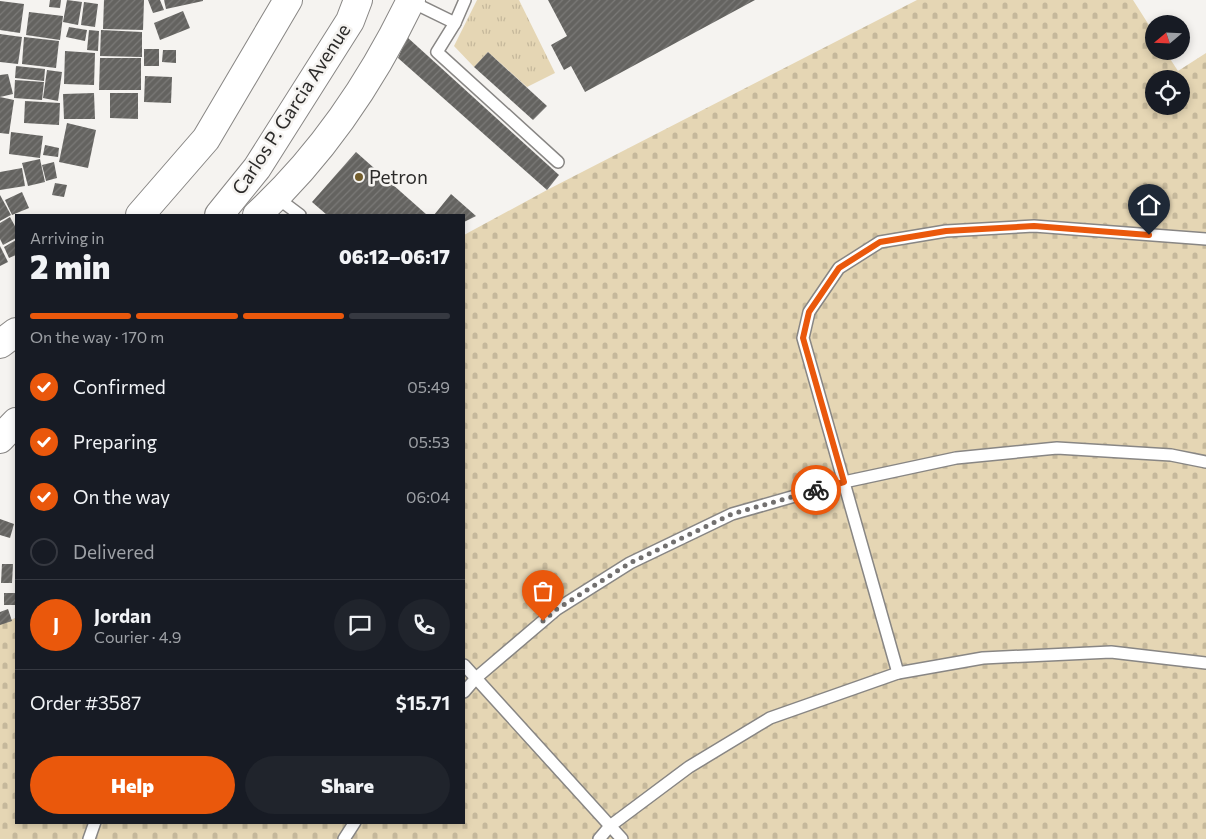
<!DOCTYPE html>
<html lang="en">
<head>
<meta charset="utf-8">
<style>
  :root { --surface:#171b24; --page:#20242c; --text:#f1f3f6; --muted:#9ea1a6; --line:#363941; --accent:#ea580c }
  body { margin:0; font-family:Commissioner,sans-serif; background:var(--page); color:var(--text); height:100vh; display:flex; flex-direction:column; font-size:19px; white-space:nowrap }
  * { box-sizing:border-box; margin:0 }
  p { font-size:16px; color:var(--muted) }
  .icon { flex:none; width:28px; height:28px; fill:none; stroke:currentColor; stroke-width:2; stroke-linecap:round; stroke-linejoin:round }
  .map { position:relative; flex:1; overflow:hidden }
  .details { position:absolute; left:15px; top:214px; width:450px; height:610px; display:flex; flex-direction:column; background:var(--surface); border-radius:0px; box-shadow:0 2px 8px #0003 }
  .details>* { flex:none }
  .needle { width:32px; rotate:251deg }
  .buttons { position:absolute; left:1145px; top:15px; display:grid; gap:10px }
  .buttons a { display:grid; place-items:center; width:45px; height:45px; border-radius:50%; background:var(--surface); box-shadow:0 2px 8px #0003; font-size:25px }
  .pin { position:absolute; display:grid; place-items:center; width:42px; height:42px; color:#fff; margin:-51px -21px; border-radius:50% 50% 50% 0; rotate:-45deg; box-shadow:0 0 5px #0007 }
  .pin .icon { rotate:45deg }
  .courier { position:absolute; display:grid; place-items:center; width:50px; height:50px; margin:-25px; border:4px solid #ea580c; border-radius:50%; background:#fff; color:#222; box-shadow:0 1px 6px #0007 }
  .headline em { font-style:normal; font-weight:800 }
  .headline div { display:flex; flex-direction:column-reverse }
  .headline { display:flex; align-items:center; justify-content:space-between; height:85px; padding:0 15px }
  h1 { font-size:32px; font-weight:800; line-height:38px }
  .bar { display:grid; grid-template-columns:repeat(4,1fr); gap:8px 5px; align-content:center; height:60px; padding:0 15px }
  .bar i { height:6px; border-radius:4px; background:var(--line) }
  .bar .active { background:var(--accent) }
  .bar p { grid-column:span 4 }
  .line { display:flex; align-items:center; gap:12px; padding:0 15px; border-top:1px solid var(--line) }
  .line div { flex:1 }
  .round { display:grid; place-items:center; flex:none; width:52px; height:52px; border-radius:26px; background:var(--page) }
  ol { padding:0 15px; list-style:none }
  li { display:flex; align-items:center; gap:15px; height:55px }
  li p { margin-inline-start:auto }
  li .icon { padding:5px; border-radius:50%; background:var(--accent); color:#fff; stroke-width:4 }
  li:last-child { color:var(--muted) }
  li i { width:28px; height:28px; border:2px solid var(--line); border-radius:50% }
  .button { display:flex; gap:10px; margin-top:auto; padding:10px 15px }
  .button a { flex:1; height:58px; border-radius:30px; background:var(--accent); color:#fff; font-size:20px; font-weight:800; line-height:58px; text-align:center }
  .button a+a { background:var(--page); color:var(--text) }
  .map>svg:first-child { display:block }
</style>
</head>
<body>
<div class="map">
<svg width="1206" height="839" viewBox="0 0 1206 839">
  <defs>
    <pattern id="grass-tufts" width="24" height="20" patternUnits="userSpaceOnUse" patternTransform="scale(1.25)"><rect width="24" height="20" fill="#e5d6b4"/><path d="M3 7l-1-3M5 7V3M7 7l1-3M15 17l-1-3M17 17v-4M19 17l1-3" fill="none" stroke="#c5b89b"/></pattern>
    <pattern id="cemetery-stones" width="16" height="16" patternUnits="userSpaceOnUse" patternTransform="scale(1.25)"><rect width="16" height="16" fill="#e5d6b4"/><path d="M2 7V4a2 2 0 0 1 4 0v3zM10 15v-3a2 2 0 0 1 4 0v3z" fill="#c5b89b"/></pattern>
    <pattern id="building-hatch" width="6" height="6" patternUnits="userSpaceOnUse" patternTransform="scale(1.25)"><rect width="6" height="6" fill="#646360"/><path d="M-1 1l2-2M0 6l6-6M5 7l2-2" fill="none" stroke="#7b7a78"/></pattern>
  </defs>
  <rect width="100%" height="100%" fill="#f5f3f0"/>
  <polygon fill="url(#grass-tufts)" points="477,0 519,0 555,73 527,87 488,52 474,67 454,46"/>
  <path fill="url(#cemetery-stones)" fill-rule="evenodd" d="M 917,0 L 1133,0 L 1154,33 L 1154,51 L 1165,51 L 1178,71 L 1206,53 L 1206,839 L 0,839 L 0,623 L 16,618 L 16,822 L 464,822 L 464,235 L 547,190 ZM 1154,79 L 1181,79 L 1181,106 L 1154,106 Z"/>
  <g fill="url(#building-hatch)">
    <polygon points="50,0 61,0 60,8 49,7"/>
    <polygon points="67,0 82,2 78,25 63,22"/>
    <polygon points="104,0 144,0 143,30 103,29"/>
    <polygon points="148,0 160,0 164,10 153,13"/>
    <polygon points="164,0 203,0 203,1 166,9"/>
    <polygon points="548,0 755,0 585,92 571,66 564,70 551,45 567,36"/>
    <polygon points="0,1 24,4 20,33 0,30"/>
    <polygon points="84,2 98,4 95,27 81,25"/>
    <polygon points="183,11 190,28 160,40 154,23"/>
    <polygon points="29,12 63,16 60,40 26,35"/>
    <polygon points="69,27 87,30 85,41 66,37"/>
    <polygon points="89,30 99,31 98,51 87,50"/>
    <polygon points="101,30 142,32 142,57 100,56"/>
    <polygon points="0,34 22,37 18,64 0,62"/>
    <polygon points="24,37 59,41 56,68 22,64"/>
    <polygon points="407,37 559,175 547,190 398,58"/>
    <rect x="144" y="49" width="15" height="17"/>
    <polygon points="163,50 176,50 176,63 162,62"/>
    <polygon points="65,51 95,53 94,85 64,84"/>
    <polygon points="488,52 547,106 533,120 474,67"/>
    <polygon points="100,58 141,58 141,90 99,90"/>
    <polygon points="16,66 45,69 44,81 15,78"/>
    <polygon points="47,70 62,72 58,101 43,98"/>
    <polygon points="8,74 13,94 0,97 0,75"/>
    <polygon points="145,76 172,77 171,103 144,102"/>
    <polygon points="15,80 44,82 42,100 14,98"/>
    <polygon points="94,93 95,119 64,119 63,94"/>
    <polygon points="110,93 138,93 138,119 110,118"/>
    <polygon points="0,97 14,100 9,134 0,133"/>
    <polygon points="25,101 60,103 59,125 24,123"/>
    <polygon points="67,123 96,130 88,168 59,162"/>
    <polygon points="11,132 43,136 40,158 9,154"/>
    <polygon points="45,145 59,148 58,157 43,155"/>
    <polygon points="356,152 427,215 327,215 312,202"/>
    <polygon points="40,159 45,182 28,186 22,163"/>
    <polygon points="54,162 57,178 46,181 42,165"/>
    <polygon points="22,168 25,186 0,190 0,172"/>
    <polygon points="55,183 67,185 64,197 52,195"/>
    <polygon points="22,192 29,208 12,215 5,200"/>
    <polygon points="451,194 476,216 464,222 464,215 434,215"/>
    <polygon points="0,195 11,215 0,221"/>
    <polygon points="10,217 16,228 16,238 3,245 0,239 0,223"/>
    <polygon points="16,240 16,255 9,258 4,247"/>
    <polygon points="0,246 8,262 0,266"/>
    <polygon points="0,519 14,524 10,538 0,535"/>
    <polygon points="2,564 13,564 12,583 1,583"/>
    <rect x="4" y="593" width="12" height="12"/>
    <polygon points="8,609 12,621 0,625 0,612"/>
  </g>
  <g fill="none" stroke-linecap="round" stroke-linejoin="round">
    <defs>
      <g id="lane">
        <polyline points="465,0 455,23 437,52 558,162"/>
        <polyline points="410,1 455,23"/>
        <polyline points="276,197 300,215"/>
        <polyline points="464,665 622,839"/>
        <polyline points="898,673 803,338 809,312 839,268 880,242 946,231 1034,226 1206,239"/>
        <polyline points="464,692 476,678 557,609 630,563 732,514 844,482 956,458 1057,448 1171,455 1206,462"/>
        <polyline points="89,839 95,822"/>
        <polyline points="344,839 355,822"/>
        <polyline points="599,839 610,826 689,767 770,718 898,673 983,658 1111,652 1206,663"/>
      </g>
      <g id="primary">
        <polyline points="140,215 206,139 288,0"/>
        <polyline points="219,215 257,168 350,21 358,0"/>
        <path d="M 257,215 C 321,156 373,79 411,0"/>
        <polyline points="0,344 16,332"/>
        <polyline points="0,439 16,422"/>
      </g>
    </defs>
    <use href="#lane" stroke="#888684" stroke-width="14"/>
    <use href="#primary" stroke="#888684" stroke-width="30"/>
    <use href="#lane" stroke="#fff" stroke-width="11"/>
    <use href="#primary" stroke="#fff" stroke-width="28"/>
  </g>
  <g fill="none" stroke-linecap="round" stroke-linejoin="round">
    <polyline stroke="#72706f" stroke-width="5" stroke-dasharray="0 9" points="543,621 557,609 630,563 732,514 816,490"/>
    <polyline stroke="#ea580c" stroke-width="6" points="816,490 844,482 803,338 809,312 839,268 880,242 946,231 1034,226 1149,235"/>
  </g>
  <circle fill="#735e2d" stroke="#f5f3f0" stroke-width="2" cx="359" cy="177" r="5"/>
  <g text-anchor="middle" stroke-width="5" stroke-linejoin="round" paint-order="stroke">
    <g font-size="19" fill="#2b2a29" stroke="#f5f3f0">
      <text transform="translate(291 109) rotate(-57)" y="7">Carlos P. Garcia Avenue</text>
    </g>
    <g font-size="19" fill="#2b2a29" stroke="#f5f3f0" text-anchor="start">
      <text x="369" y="184">Petron</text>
    </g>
  </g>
</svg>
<div class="buttons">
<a><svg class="needle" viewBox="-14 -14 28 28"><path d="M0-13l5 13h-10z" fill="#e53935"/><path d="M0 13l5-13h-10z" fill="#9ea1a6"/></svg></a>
<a><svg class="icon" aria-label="locate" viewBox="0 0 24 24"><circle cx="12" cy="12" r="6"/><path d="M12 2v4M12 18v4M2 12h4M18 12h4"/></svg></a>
</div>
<div class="pin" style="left:543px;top:621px;background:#ea580c"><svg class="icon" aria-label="bag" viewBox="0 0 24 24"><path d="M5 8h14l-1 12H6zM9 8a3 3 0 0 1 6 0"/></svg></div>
<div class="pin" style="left:1149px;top:235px;background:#1f2937"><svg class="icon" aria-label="home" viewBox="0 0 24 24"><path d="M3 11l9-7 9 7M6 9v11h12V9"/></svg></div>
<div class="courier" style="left:816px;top:490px"><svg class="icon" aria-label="bike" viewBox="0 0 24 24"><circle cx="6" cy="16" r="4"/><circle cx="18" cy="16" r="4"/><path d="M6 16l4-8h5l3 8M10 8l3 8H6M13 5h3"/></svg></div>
<section class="details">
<div class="headline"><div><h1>2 min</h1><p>Arriving in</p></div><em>06:12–06:17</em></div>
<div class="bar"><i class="active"></i><i class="active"></i><i class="active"></i><i></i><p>On the way · 170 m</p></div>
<ol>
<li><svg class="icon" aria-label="check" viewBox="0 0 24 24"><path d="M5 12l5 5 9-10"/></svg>Confirmed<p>05:49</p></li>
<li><svg class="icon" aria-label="check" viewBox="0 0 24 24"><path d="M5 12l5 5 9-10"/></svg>Preparing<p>05:53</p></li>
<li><svg class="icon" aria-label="check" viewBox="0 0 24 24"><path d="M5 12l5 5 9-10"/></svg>On the way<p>06:04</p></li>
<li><i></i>Delivered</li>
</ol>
<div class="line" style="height:90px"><b class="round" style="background:var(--accent);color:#fff">J</b><div><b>Jordan</b><p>Courier · 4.9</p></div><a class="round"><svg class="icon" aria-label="chat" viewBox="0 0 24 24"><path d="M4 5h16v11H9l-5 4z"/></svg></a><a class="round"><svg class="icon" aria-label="phone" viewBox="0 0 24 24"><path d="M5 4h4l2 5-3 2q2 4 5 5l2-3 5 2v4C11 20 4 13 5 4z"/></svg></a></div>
<div class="line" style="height:65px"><div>Order #3587</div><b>$15.71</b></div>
<div class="button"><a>Help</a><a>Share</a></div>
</section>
</div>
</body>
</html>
